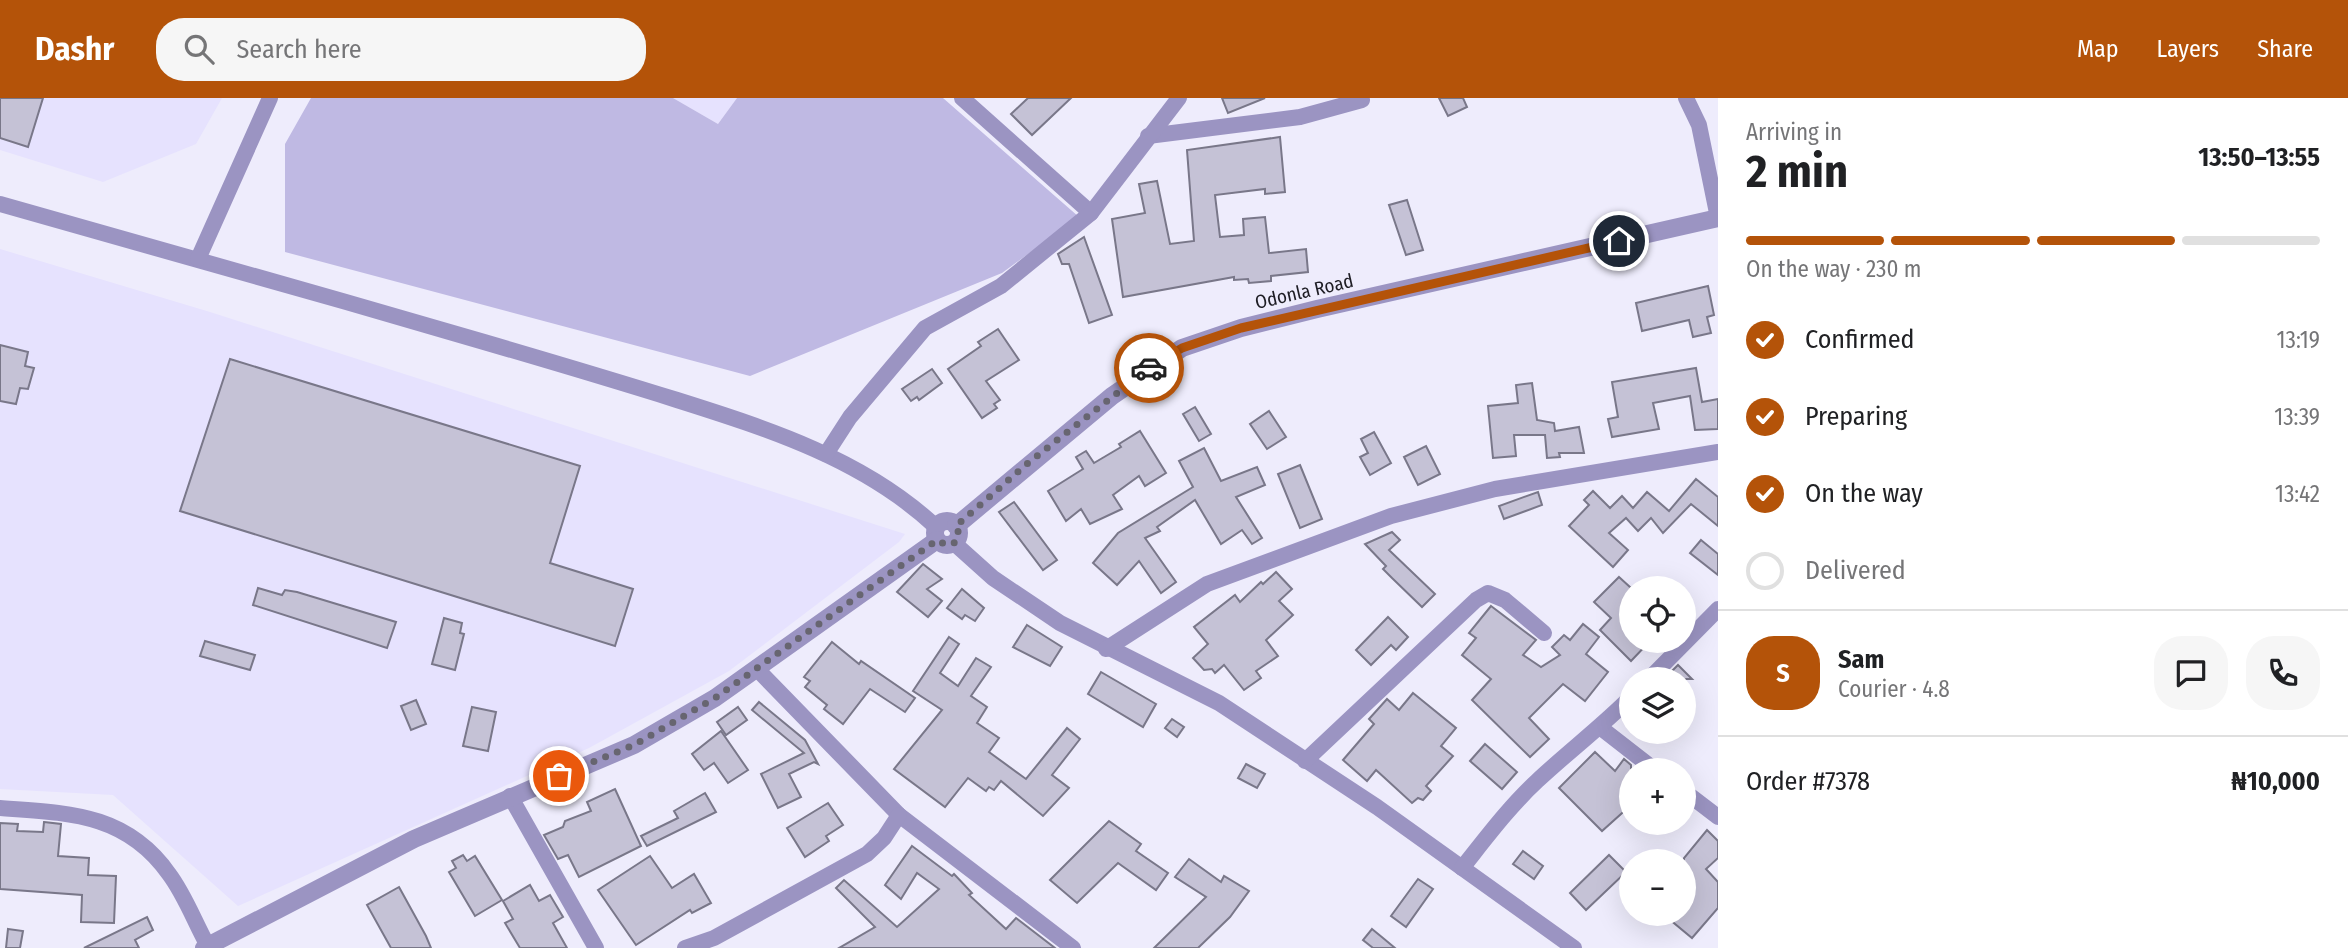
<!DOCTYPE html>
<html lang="en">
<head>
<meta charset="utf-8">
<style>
  :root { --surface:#fff; --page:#f6f6f6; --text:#202124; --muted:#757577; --line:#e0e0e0; --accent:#b45309 }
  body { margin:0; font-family:"Fira Sans Condensed",sans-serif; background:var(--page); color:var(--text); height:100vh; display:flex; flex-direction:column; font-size:26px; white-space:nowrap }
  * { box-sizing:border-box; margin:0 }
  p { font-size:23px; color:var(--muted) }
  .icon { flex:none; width:38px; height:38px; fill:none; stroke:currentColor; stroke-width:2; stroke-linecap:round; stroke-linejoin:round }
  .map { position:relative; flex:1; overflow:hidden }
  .side { display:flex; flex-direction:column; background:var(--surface); width:630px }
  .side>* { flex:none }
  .tools { position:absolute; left:1619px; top:478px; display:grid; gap:14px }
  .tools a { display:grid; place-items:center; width:77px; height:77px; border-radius:50%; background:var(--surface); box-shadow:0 7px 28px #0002; font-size:35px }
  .pin { position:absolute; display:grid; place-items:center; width:60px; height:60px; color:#fff; margin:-30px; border:4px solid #fff; border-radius:50%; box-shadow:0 2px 7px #0007 }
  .courier { position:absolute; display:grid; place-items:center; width:70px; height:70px; margin:-35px; border:5px solid #b45309; border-radius:50%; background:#fff; color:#222; box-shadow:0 2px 9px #0007 }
  .summary em { font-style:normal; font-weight:700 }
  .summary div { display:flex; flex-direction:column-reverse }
  .summary { display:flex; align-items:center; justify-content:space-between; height:119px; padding:0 28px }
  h1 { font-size:46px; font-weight:700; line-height:52px }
  .bar { display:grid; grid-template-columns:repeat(4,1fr); gap:10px 7px; align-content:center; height:84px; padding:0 28px }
  .bar i { height:9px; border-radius:5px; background:var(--line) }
  .bar .selected { background:var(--accent) }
  .bar p { grid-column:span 4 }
  .line { display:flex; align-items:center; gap:18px; padding:0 28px; border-top:2px solid var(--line) }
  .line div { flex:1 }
  .round { display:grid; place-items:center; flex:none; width:74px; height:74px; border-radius:28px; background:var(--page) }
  ol { padding:0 28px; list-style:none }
  li { display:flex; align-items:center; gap:21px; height:77px }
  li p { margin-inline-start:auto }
  li .icon { padding:7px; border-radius:50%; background:var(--accent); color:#fff; stroke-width:4 }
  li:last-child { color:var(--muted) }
  li i { width:38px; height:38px; border:4px solid var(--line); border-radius:50% }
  header { display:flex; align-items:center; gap:42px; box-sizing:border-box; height:98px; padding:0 35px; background:var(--accent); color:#fff }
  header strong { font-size:33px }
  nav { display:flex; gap:38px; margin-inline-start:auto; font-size:24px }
  .search { width:490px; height:63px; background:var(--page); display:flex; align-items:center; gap:18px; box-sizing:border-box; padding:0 24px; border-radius:28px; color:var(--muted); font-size:26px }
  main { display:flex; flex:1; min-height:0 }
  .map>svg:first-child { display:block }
</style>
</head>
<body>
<header>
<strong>Dashr</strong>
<div class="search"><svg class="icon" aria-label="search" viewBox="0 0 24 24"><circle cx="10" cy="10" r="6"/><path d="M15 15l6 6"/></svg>Search here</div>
<nav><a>Map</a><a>Layers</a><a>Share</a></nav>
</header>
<main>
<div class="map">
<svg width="1718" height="850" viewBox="0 0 1718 850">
  <rect width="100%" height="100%" fill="#eeecfc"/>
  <g fill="#e6e2fe">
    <polygon points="0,0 222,0 196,46 103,84 0,52"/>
    <polygon points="673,0 737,0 718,26"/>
    <polygon points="0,151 210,214 905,436 899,444 729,573 589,650 238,808 113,697 0,691"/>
  </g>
  <polygon fill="#bfb9e3" points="311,0 673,0 718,26 737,0 943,0 1079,119 1002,175 750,278 285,154 285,46"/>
  <g fill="#c5c2d6" stroke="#797789" stroke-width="2">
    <polygon points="0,0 43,0 28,49 0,40"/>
    <polygon points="1028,0 1071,0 1032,37 1011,16"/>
    <polygon points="1222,0 1265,0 1228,15"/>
    <polygon points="1439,0 1463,0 1467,9 1448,18"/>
    <polygon points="1280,39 1285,94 1265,96 1265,91 1215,97 1220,139 1244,137 1243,121 1265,119 1269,155 1306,151 1308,174 1271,178 1271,183 1249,185 1248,181 1234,182 1234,179 1123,199 1112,121 1145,115 1139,86 1157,83 1170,146 1194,143 1187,52"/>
    <polygon points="1407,102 1423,152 1406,157 1389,107"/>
    <polygon points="1084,139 1112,217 1089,225 1069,166 1062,166 1058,156"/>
    <polygon points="1708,188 1714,217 1707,219 1711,235 1693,239 1689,222 1642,233 1636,205"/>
    <polygon points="998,231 1019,262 986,283 1000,302 994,306 997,310 982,320 948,271 981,248 978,244"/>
    <polygon points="0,247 28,254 25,268 34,270 28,291 20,290 16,306 0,303"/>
    <polygon points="230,261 580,368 550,465 633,491 615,548 180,413"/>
    <polygon points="1696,270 1702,304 1718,301 1718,331 1695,332 1690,298 1653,305 1659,331 1612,339 1608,321 1618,319 1612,284"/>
    <polygon points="932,271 942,285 919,302 917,299 911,303 902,291"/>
    <polygon points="1532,285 1537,322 1554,325 1555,333 1579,329 1584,355 1559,355 1560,359 1547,360 1545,337 1514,337 1516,358 1493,360 1488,308 1518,305 1516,287"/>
    <polygon points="1195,309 1211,336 1199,343 1183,316"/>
    <polygon points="1269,313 1286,339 1267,351 1250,326"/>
    <polygon points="1140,333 1166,375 1145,388 1139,378 1113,397 1122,411 1090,426 1081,411 1066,423 1048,393 1083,371 1076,359 1086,353 1094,365 1121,349 1119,346"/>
    <polygon points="1374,334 1391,365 1370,377 1360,359 1368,355 1361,341"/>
    <polygon points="1426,348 1440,376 1418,387 1404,359"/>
    <polygon points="1204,350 1221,383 1257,369 1265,387 1236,399 1262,440 1252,446 1242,432 1221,446 1195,402 1157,429 1160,433 1145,440 1176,484 1161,495 1139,463 1117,487 1093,465 1118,435 1193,389 1179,363"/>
    <polygon points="1300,367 1322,421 1300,430 1278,376"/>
    <polygon points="1696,381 1718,399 1718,428 1691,406 1663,435 1651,420 1638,433 1626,420 1609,435 1628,452 1613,469 1569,428 1589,407 1584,402 1593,393 1610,410 1622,398 1633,410 1647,394 1669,413"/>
    <polygon points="1538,394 1542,407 1504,421 1499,408"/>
    <polygon points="1014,404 1057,462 1043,472 999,414"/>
    <polygon points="1392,434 1400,442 1389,452 1435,496 1422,509 1392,480 1383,471 1386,468 1365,446"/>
    <polygon points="1701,442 1718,456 1718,477 1690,455"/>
    <polygon points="923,466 942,481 927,491 942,503 928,519 897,494"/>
    <polygon points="1276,474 1292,491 1279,503 1293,517 1266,542 1278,558 1256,573 1261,580 1244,592 1224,567 1215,575 1212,571 1204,572 1193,560 1208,546 1194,529 1235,497 1240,504 1261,484 1263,486"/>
    <polygon points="1619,479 1631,490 1631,542 1651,542 1631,563 1600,532 1611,520 1594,504"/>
    <polygon points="258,490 282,497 285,492 297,494 396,524 387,550 253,507"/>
    <polygon points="962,491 984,510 975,523 965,517 962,521 947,510"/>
    <polygon points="1491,508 1536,542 1523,557 1541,569 1560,557 1552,549 1564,537 1570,542 1583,526 1599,539 1586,556 1608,574 1585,603 1563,586 1529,620 1549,641 1530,659 1472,602 1491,581 1462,557 1476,540 1469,535"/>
    <polygon points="1388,519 1408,539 1396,552 1391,547 1371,567 1356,552"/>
    <polygon points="444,520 462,525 460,535 464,536 455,572 432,566"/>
    <polygon points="1027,527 1062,549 1050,568 1013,549"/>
    <polygon points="949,539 959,546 940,575 958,588 976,560 991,569 971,598 987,609 977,625 999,640 989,654 1026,681 1067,630 1080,641 1052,677 1069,690 1043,718 1001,683 994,692 989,689 986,693 968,680 945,709 894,671 942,612 913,593"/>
    <polygon points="205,543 255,557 250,572 200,558"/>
    <polygon points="832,544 859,566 861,563 915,600 905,614 870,591 843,626 824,611 827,607 805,589 810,583 804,579"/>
    <polygon points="1678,567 1692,581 1664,581"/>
    <polygon points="1101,574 1156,606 1143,629 1088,596"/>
    <polygon points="1413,595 1456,630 1441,648 1453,658 1426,688 1431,693 1423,702 1418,700 1412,705 1376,672 1367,683 1343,662 1374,626 1369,621 1387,601 1399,612"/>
    <polygon points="416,602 426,626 411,632 401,608"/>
    <polygon points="759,604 805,642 818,666 814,664 789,676 801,699 778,710 761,676 804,655 752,612"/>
    <polygon points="472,609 496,614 488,653 463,648"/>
    <polygon points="738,609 747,622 726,637 717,624"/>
    <polygon points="1172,621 1184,629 1177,639 1165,630"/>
    <polygon points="721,633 748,672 728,685 714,665 704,672 692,656"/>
    <polygon points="1485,646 1517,674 1502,691 1470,663"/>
    <polygon points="1595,654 1615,673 1624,661 1631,667 1631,707 1602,733 1559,690"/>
    <polygon points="1246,666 1265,676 1257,690 1238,680"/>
    <polygon points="615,691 641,748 579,779 568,757 558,761 544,737 563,729 565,723 591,713 587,704"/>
    <polygon points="705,695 716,714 647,748 641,738 678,720 674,713"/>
    <polygon points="828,705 843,727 826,738 829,743 805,759 787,730"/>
    <polygon points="1109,723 1141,746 1136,753 1168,775 1156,792 1118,765 1077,805 1050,782"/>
    <polygon points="44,724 61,726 58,758 89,760 88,777 116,778 114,825 81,824 82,797 0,791 0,725 18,726 17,733 43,734"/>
    <polygon points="1707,732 1718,743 1718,760 1706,771 1718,784 1718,810 1692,840 1663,816 1684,816 1684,760"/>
    <polygon points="912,748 952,778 954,776 972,795 969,797 1006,831 1016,820 1055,850 839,850 875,829 836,790 844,782 897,829 939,791 917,775 901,801 885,787"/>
    <polygon points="1523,753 1543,768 1534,781 1513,766"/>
    <polygon points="463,757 467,763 475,758 502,802 475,818 449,774 456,770 452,763"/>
    <polygon points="1609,757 1626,774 1586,812 1570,795"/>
    <polygon points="650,758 672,790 694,776 711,805 692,815 690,812 636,847 598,792"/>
    <polygon points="1189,761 1221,784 1224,778 1249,793 1230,819 1198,850 1154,850 1206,799 1175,779"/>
    <polygon points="1418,781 1433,791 1406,829 1391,818"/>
    <polygon points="530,787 539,803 550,797 563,819 553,825 567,850 520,850 505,825 513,821 503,803"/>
    <polygon points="399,789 426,838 431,850 391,850 367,807"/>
    <polygon points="147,819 153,832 135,842 139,850 84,850"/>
    <polygon points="8,831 23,833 20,850 6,850"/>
    <polygon points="1372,831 1383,840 1395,850 1373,850 1363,842"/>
  </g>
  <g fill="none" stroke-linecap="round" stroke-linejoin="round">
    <g stroke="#9b94c2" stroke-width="16">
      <polyline points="962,0 1091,115"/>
      <polyline points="1686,0 1699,27 1718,120"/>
      <polyline points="1148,38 1300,19 1362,2"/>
      <path d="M 0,106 C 162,151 323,197 484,244 C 549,263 613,282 677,302 C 769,331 865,362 936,429"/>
      <polyline points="198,161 270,0"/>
      <polyline points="826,356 850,319 925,230 1001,188 1091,115 1179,0"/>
      <polyline points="954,445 993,480 1060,525 1219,605 1377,709 1574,850"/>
      <polyline points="1106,551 1207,486 1391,418 1495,391 1718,354"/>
      <polyline points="756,570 899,717 1073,850"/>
      <polyline points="1649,581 1718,511"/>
      <polyline points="1601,630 1655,672"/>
      <polyline points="1305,663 1476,502 1488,495 1505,502 1544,535"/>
      <polyline points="1684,693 1718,719"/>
      <polyline points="510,698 596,850"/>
      <path d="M 0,710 C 68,715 126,715 169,776 C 185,797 195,825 208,848"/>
      <path d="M 1462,770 C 1486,740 1509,709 1537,683 C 1568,654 1601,629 1631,599"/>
      <polyline points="685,850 714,840 867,756 884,740 899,717"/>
    </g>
    <g stroke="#9b94c2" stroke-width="18">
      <circle cx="947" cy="435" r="12"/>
      <polyline points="956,428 1112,298 1182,250 1241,230 1317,211 1718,120"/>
      <polyline points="204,850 414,741 634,647 715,600 937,442"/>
    </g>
  </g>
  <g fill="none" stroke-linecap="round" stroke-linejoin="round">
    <polyline stroke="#676570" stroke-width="7" stroke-dasharray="0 12.6" points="559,678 634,647 715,600 937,442 946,447 954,445 959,436 956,428 1028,365 1149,270"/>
    <polyline stroke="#b45309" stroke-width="9" points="1149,270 1182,250 1241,230 1619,143"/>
  </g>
  <g text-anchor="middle" stroke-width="6" stroke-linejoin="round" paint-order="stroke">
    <g font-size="19" fill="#1e1d24" stroke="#eeecfc">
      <text transform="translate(1304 193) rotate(-13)" y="7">Odonla Road</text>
    </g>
  </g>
</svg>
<div class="tools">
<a><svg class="icon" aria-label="locate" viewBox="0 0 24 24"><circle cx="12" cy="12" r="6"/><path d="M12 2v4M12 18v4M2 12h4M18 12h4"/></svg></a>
<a><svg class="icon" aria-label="layers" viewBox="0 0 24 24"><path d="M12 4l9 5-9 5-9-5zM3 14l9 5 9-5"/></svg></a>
<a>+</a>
<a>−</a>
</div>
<div class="pin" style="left:559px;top:678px;background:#ea580c"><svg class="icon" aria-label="bag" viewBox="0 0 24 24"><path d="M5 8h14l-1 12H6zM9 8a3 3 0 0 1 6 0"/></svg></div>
<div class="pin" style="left:1619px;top:143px;background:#1f2937"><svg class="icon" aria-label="home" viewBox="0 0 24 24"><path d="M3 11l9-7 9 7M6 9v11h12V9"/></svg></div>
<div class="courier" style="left:1149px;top:270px"><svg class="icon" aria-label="car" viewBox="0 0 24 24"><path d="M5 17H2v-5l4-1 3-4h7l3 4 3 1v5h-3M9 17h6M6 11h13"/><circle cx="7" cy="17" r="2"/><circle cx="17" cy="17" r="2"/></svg></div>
</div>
<section class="side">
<div class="summary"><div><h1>2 min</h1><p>Arriving in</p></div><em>13:50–13:55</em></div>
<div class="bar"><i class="selected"></i><i class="selected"></i><i class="selected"></i><i></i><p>On the way · 230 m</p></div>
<ol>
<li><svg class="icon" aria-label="check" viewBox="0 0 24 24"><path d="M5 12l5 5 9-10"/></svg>Confirmed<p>13:19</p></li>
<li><svg class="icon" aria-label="check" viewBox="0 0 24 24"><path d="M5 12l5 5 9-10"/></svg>Preparing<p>13:39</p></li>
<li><svg class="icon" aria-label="check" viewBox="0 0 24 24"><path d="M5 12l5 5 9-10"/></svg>On the way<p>13:42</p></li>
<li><i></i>Delivered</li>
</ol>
<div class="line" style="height:126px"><b class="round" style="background:var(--accent);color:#fff">S</b><div><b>Sam</b><p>Courier · 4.8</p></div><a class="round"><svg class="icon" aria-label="chat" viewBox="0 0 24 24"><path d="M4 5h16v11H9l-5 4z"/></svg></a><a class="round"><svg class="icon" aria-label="phone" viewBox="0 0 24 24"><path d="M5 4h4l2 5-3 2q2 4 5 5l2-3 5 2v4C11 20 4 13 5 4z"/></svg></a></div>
<div class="line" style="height:91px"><div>Order #7378</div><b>₦10,000</b></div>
</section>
</main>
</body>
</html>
